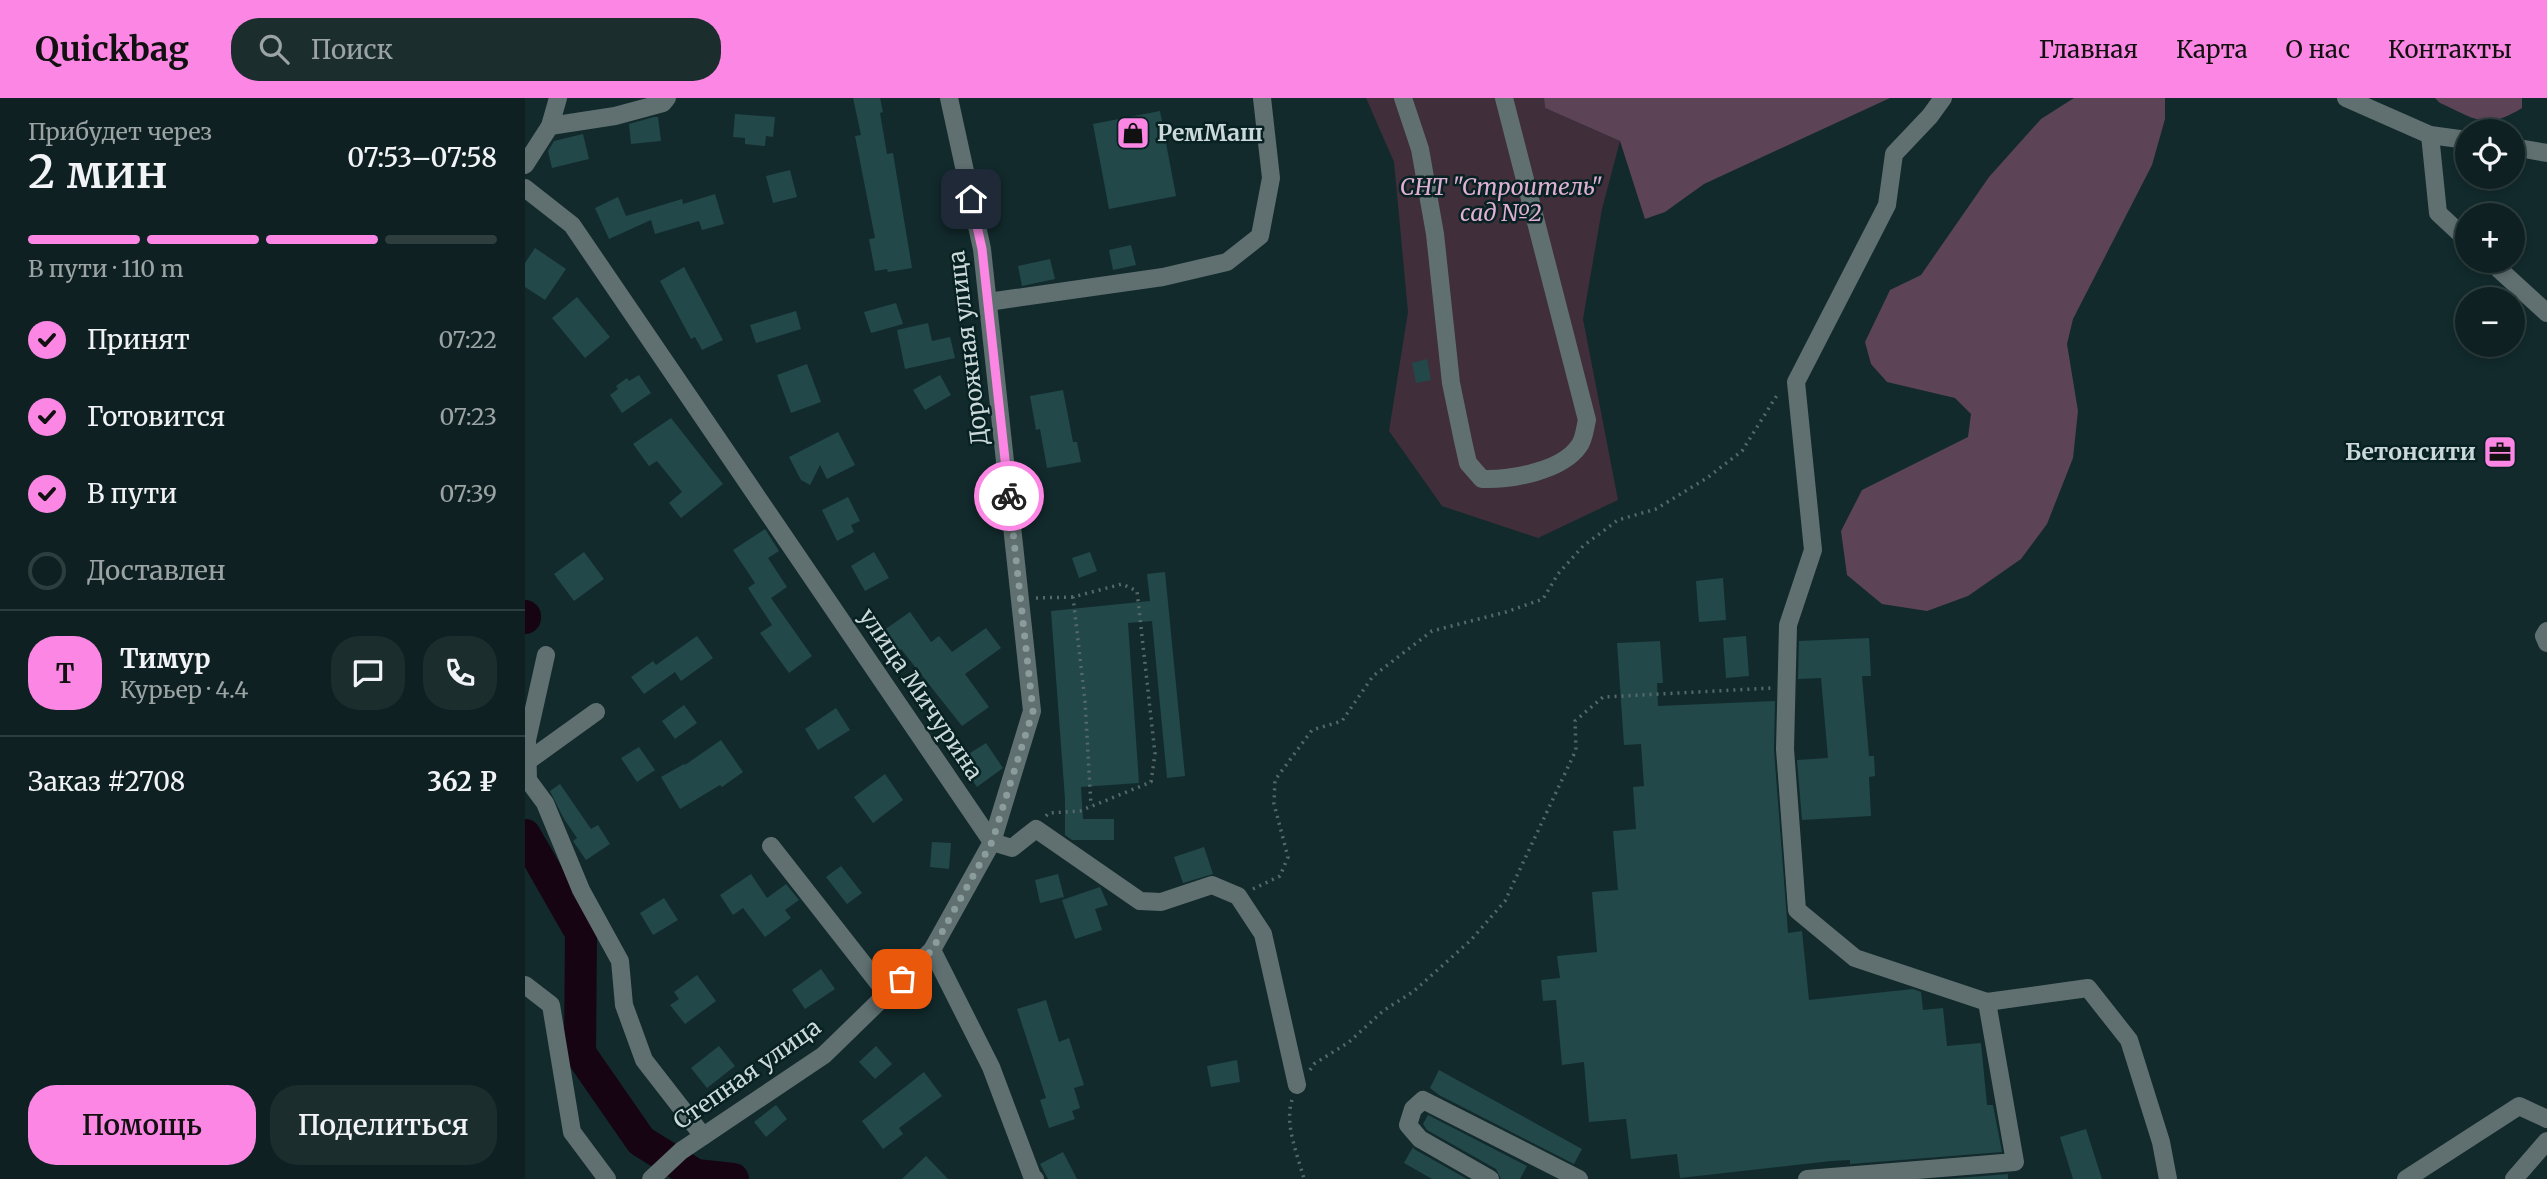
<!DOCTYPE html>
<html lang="ru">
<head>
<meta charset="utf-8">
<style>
  :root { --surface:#0e2021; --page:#1c2d2e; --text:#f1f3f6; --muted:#9ba3a5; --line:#2e3e3f; --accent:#fc86e4 }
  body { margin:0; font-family:Merriweather,serif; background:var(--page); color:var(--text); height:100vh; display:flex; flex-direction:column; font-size:26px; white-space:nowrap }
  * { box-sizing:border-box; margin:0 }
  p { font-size:23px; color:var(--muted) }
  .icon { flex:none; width:38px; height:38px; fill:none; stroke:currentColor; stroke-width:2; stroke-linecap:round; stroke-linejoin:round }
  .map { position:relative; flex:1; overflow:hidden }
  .panel { display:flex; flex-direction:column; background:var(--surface); width:525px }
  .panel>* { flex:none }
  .buttons { position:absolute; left:1930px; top:21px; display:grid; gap:14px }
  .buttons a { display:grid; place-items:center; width:70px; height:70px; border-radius:50%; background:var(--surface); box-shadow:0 4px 10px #0003,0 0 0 2px var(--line); font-size:35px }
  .pin { position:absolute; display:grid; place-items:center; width:60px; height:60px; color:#fff; margin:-30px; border-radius:14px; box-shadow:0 4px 10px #0006 }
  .courier { position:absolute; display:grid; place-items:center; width:70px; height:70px; margin:-35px; border:5px solid #fc86e4; border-radius:50%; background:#fff; color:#222; box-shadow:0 2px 9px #0007 }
  .head em { font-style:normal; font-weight:600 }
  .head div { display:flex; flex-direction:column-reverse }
  .head { display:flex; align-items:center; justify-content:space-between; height:119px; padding:0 28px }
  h1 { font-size:46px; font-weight:600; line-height:52px }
  .bar { display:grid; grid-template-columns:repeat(4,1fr); gap:10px 7px; align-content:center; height:84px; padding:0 28px }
  .bar i { height:9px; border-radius:5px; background:var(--line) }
  .bar .active { background:var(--accent) }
  .bar p { grid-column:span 4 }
  .line { display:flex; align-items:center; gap:18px; padding:0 28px; border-top:2px solid var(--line) }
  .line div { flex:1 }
  .round { display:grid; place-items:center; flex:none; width:74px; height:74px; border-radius:28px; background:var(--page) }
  ol { padding:0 28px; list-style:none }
  li { display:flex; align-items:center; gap:21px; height:77px }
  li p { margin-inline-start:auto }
  li .icon { padding:7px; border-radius:50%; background:var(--accent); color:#111; stroke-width:4 }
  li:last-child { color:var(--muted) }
  li i { width:38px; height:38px; border:4px solid var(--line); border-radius:50% }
  .cta { display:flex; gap:14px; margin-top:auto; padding:14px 28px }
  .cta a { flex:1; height:80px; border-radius:28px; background:var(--accent); color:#111; font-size:28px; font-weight:600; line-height:80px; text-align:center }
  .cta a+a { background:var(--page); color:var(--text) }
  header { display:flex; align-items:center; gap:42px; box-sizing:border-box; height:98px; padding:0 35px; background:var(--accent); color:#111 }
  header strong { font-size:33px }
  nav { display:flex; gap:38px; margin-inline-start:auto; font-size:24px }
  .search { width:490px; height:63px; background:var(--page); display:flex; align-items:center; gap:18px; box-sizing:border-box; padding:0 24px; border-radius:28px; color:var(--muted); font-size:26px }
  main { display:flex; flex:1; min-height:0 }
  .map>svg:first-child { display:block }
</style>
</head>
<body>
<header>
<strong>Quickbag</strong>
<div class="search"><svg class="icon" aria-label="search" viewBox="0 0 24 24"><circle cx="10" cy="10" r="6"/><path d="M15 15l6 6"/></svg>Поиск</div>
<nav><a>Главная</a><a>Карта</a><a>О нас</a><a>Контакты</a></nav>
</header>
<main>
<section class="panel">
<div class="head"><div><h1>2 мин</h1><p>Прибудет через</p></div><em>07:53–07:58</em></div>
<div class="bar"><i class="active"></i><i class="active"></i><i class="active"></i><i></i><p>В пути · 110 m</p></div>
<ol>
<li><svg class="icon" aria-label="check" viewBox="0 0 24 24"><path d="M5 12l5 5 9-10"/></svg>Принят<p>07:22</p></li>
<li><svg class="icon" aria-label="check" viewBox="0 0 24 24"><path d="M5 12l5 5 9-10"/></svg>Готовится<p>07:23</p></li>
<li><svg class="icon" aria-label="check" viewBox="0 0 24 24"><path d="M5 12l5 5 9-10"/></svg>В пути<p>07:39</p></li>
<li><i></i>Доставлен</li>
</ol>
<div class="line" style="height:126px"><b class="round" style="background:var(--accent);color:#111">Т</b><div><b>Тимур</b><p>Курьер · 4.4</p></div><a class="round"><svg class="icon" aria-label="chat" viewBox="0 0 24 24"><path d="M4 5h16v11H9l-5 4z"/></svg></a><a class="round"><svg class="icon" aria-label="phone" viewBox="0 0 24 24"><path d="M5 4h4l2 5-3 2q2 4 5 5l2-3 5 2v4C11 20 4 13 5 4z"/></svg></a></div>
<div class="line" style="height:91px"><div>Заказ #2708</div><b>362 ₽</b></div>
<div class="cta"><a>Помощь</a><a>Поделиться</a></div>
</section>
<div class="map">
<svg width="2022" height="1081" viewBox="0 0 2022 1081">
  <rect width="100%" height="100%" fill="#122a2c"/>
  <polygon fill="#402e3b" points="841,0 1019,0 1020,10 1095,43 1077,111 1058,221 1093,402 1013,440 917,408 864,333 883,214 869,64"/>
  <g fill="#5c4456">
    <polygon points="1019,0 1365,0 1179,86 1140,114 1120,121 1095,43 1020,10"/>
    <polygon points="1549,0 1640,0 1640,21 1627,67 1548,221 1542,246 1553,313 1548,360 1522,426 1496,461 1443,498 1402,513 1357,506 1322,477 1316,433 1337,392 1443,339 1446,316 1430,300 1362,284 1346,266 1340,244 1365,192 1396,177 1464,79 1516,21"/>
    <path d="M 1910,0 L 1997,0 L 1997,10 C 1960,33 1951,21 1915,5 Z"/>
  </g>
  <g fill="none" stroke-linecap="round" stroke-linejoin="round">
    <g stroke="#160412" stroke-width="32">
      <polyline points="0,518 0,520"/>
      <polyline points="0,737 56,835 55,955 116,1043 171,1077 208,1081"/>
    </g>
  </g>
  <g fill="#22484a">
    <polygon points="328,0 355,0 358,14 355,15 362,56 368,55 387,170 363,174 362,171 350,173 344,141 350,140 330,38 336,37"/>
    <polygon points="635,13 651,98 584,111 568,26"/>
    <polygon points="210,16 250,19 248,39 241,38 240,48 220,46 220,40 208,39"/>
    <polygon points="129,19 133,19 136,43 106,46 104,26"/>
    <polygon points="58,36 64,61 27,70 23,53 29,43"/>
    <polygon points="265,72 272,99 248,105 241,78"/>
    <polygon points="190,96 199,126 177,132 174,123 130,136 126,122 84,141 70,110 93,99 101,118 157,101 158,106"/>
    <polygon points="606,147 611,167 588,172 584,152"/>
    <polygon points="10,150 41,171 20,202 0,189 0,165"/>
    <polygon points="525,161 530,181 497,188 493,168"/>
    <polygon points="159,169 198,242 177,252 170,239 166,241 135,183"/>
    <polygon points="52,199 85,239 60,260 27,220"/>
    <polygon points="371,205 378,226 346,235 339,214"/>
    <polygon points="271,213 276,231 231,245 225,227"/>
    <polygon points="403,225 407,243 425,239 430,260 380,271 372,232"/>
    <polygon points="902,261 906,282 891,285 887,265"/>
    <polygon points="282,266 296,304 266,315 252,277"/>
    <polygon points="114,277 126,295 97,315 85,297 93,291 91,288 102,280 104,283"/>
    <polygon points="415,277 426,297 400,312 388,292"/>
    <polygon points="538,292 548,344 552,344 556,364 522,370 515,331 511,332 505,298"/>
    <polygon points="146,320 198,386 156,420 144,405 157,394 132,363 124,368 108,346"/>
    <polygon points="313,334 330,367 302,381 295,367 285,387 276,382 264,359"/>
    <polygon points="323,399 335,423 326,427 329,434 312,443 297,412"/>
    <polygon points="240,431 254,453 243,460 262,489 246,500 287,558 264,575 235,535 247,527 223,490 230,485 208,452"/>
    <polygon points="59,454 79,481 49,503 29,476"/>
    <polygon points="349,454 364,480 340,493 326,468"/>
    <polygon points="565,454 572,473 554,480 547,460"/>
    <polygon points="640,474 660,678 642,680 627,523 603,525 614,685 556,689 558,721 589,721 589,742 547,742 540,737 540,701 526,513 625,503 622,476"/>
    <polygon points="1198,480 1201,522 1174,524 1171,483"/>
    <polygon points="385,514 406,544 414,538 427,554 461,530 476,550 440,576 464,609 437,628 376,551 370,555 355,535"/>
    <polygon points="172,538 188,560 156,583 150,574 119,596 106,579 128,563 131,567"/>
    <polygon points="1221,538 1224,578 1201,580 1198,540"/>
    <polygon points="1344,540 1346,578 1337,578 1344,658 1349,658 1350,678 1344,679 1346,718 1277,722 1272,662 1303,660 1296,580 1273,581 1274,543"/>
    <polygon points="1135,543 1138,585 1132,585 1133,608 1250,603 1249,652 1263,835 1277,833 1284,902 1388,891 1396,894 1398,912 1418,910 1422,948 1456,945 1462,1007 1468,1007 1477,1054 1325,1066 1325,1062 1306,1063 1155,1080 1152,1056 1106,1061 1101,1021 1064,1024 1059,964 1037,967 1031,902 1018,903 1016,882 1035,880 1032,858 1072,854 1067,794 1093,792 1088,733 1111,731 1108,689 1119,688 1116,646 1099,647 1092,545"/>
    <polygon points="159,607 172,625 150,641 137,623"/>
    <polygon points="311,610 325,632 293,652 280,631"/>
    <polygon points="196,642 218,674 197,689 195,687 155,711 136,679 159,666 160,667"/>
    <polygon points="461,645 478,670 452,689 434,662"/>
    <polygon points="114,649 130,672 112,684 96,660"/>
    <polygon points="360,676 378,702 348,725 329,699"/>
    <polygon points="35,686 66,731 73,727 85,746 61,762 48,743 52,740 39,721 25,693"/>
    <polygon points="407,744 426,745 424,771 405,769"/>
    <polygon points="679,749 688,776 658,785 649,759"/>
    <polygon points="316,768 337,795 322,806 301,779"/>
    <polygon points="226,776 242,800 261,786 274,802 260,812 266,820 240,839 218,810 208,817 195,797"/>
    <polygon points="533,776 539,799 515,805 510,782"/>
    <polygon points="575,789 583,807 570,811 577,832 550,841 537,802"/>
    <polygon points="139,800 153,822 128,837 115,815"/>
    <polygon points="296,871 310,891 280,911 267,892"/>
    <polygon points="172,877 191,903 160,926 145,907 154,901 149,894"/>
    <polygon points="521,902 534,944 544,940 559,987 549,990 555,1010 547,1013 550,1021 524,1030 515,1002 521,1000 492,911"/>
    <polygon points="194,948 210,968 182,990 166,970"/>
    <polygon points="351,948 367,966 350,981 334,964"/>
    <polygon points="712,962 715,984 686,989 682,968"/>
    <polygon points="914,972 1057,1051 1049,1066 914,997 905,990"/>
    <polygon points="399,974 417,998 374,1030 378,1036 358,1051 337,1023"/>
    <polygon points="251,1007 262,1021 241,1039 229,1024"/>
    <polygon points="903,1017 1002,1068 995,1081 976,1081 971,1071 902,1032 898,1026"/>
    <polygon points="1561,1031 1577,1081 1548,1081 1535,1039"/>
    <polygon points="888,1049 889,1051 942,1081 907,1081 879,1065"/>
    <polygon points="538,1054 552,1081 523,1081 515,1066"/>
    <polygon points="401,1058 423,1081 377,1081"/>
    <polygon points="1483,1076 1483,1081 1422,1081"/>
  </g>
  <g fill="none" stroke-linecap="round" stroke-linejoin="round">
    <g stroke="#55696b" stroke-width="3.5" stroke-dasharray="2 5" stroke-linecap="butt">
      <polyline points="511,500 548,499"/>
      <polyline points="521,718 524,715 555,713 626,684 630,656 612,493 597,486 548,499 560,603 566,708"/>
      <polyline points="728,791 755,778 763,759 749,706 750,682 787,632 817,623 848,578 907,533 981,514 1018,501 1033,476 1058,448 1093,422 1131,411 1182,380 1217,353 1254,294"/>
      <polyline points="785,972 789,966 824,944 858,913 889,893 946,842 980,803 1051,652 1050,623 1078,599 1246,590"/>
      <path d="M 767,1002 C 759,1026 773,1058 779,1081"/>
    </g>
    <g stroke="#607071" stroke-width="18">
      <path d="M 878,0 L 895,51 L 910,136 L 926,285 L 938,343 L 943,365 L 957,381 C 986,382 1037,373 1054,348 C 1059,342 1060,330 1062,322 L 979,0"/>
      <polyline points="1418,0 1405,18 1369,56 1362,107 1271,284 1288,452 1263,527 1260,651 1272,812 1330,860 1462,904 1563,890 1604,942 1636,1044 1643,1081"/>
      <polyline points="1821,0 1905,37 1942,42"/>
      <polyline points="25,28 90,18 138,5 142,0"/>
      <polyline points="1905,37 1913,115 1942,142"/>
      <polyline points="1988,49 2022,55"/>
      <polyline points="0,67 25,28 33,0"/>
      <polyline points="0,90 47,127 467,744 487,750 511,731 615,803 636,804 687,787 713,798 738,836 772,987"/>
      <polyline points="1965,163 2022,215"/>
      <polyline points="463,204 638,179 702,164 735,138 746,80 737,0"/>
      <polyline points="2022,533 2019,538 2022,545"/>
      <polyline points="21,557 2,642 3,682 20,705 56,792 95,863 99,907 119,962 178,1038"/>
      <polyline points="3,663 71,614"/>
      <polyline points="246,748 362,896"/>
      <polyline points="407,852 466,969 507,1078 510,1081"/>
      <polyline points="0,887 26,907 47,1034 82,1081"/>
      <polyline points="126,1081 156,1053 299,957 407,852 467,744 507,613 457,151 424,0"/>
      <polyline points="965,1081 895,1041 883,1027 888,1011 898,1002 1054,1081"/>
      <polyline points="1282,1081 1490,1064 1462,904"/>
      <polyline points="1881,1081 1994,1008 2022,1021"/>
      <polyline points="1989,1081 2022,1043"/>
    </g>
  </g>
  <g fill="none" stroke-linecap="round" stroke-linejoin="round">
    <polyline stroke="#8b9c9d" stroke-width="7" stroke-dasharray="0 12.6" points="377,881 407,852 467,744 508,613 484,398"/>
    <polyline stroke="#fc86e4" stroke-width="9" points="446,101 457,151 484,398"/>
  </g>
  <defs>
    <symbol id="shop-square" viewBox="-11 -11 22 22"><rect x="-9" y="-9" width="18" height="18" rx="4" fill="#fc86e4" stroke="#082122"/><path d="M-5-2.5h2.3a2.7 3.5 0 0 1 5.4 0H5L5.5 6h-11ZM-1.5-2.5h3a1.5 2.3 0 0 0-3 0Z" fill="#111"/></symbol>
    <symbol id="office-square" viewBox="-11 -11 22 22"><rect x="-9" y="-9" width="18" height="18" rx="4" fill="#fc86e4" stroke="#082122"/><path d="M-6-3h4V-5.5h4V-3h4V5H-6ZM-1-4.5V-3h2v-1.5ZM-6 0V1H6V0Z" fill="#111"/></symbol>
  </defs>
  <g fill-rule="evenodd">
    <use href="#shop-square" x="589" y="16" width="38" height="38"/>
    <use href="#office-square" x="1956" y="335" width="38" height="38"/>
  </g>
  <g text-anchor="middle" stroke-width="5" stroke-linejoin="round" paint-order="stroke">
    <g font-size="23" font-weight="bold" fill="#ccd9da" stroke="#082122" text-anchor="start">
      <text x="632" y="43">РемМаш</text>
      <text x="1951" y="362" text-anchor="end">Бетонсити</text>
    </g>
    <g font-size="23" font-style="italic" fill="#e0b0d4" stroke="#082122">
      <text x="976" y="97">СНТ "Строитель"<tspan x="976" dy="26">сад №2</tspan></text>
    </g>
    <g font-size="23" fill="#ccd9da" stroke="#082122">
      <text transform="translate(443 250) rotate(-97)" y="8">Дорожная улица</text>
      <text transform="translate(396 596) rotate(56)" y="8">улица Мичурина</text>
      <text transform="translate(222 976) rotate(-35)" y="8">Степная улица</text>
    </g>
  </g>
</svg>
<div class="buttons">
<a><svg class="icon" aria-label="locate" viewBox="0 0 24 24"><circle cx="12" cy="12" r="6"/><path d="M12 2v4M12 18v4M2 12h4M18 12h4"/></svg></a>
<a>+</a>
<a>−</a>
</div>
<div class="pin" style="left:377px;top:881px;background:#ea580c"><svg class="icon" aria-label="bag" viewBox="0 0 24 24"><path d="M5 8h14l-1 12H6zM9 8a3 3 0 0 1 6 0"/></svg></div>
<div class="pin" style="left:446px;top:101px;background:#1f2937"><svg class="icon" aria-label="home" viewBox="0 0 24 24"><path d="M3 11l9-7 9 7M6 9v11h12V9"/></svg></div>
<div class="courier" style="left:484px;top:398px"><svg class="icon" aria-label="bike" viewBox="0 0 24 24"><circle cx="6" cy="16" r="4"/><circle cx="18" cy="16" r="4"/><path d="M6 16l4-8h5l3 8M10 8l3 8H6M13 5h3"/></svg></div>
</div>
</main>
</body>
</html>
